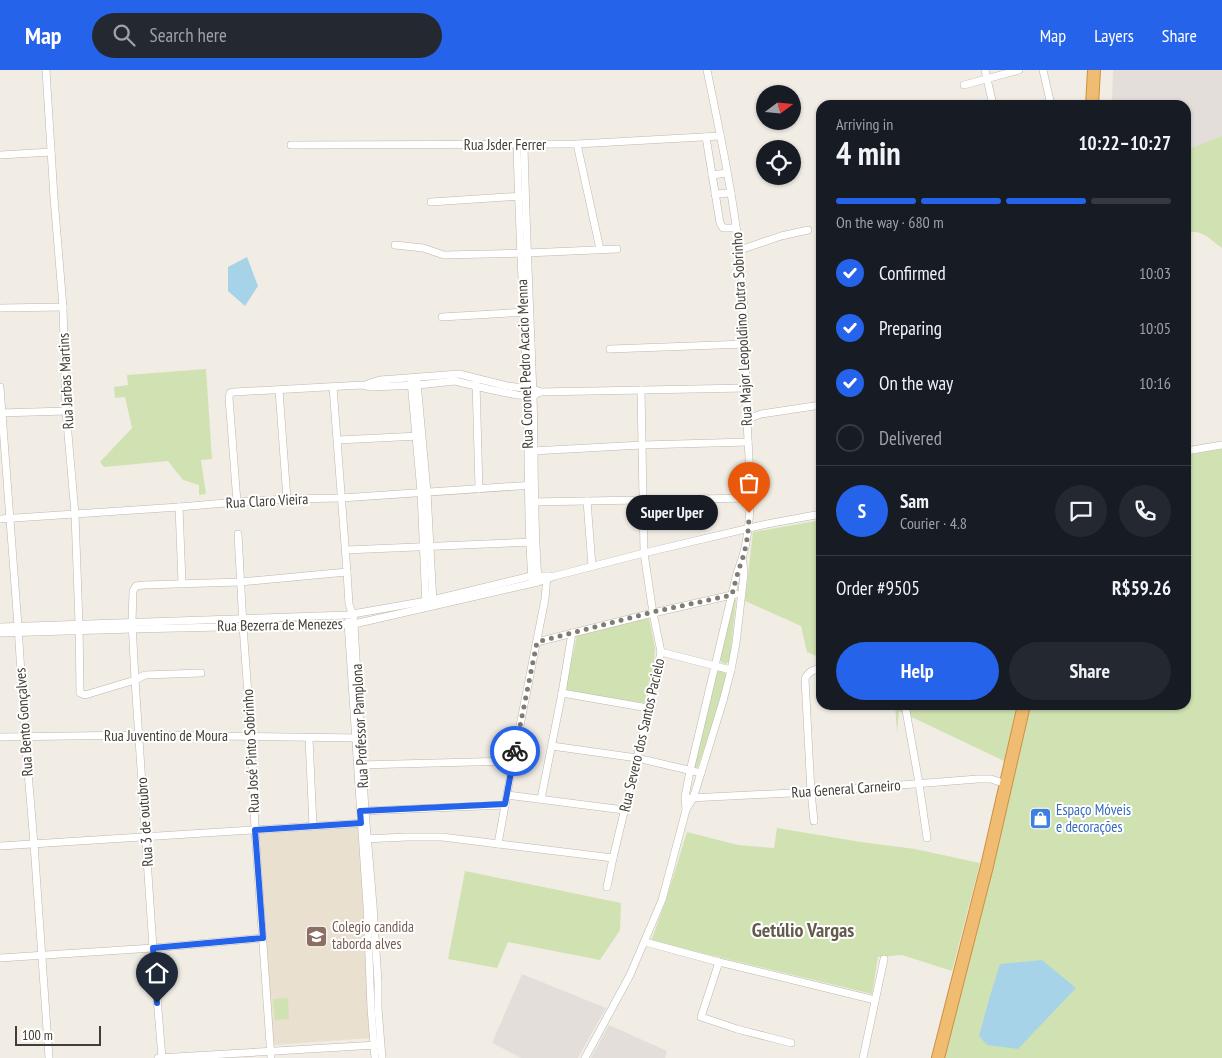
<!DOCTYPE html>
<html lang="en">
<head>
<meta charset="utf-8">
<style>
  :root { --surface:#171b24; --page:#242831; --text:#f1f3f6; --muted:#9ea1a6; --line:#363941; --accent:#2563eb }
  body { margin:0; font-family:"PT Sans Narrow",sans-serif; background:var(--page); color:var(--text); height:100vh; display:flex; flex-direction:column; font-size:19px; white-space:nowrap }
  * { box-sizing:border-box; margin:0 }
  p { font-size:16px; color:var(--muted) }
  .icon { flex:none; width:28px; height:28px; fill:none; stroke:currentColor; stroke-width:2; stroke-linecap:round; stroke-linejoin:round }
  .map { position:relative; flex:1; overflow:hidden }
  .details { position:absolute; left:816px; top:30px; width:375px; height:610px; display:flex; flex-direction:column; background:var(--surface); border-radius:15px; box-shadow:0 1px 4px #0004 }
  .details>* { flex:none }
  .needle { width:32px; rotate:74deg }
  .controls { position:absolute; left:756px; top:15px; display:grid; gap:10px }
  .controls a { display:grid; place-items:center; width:45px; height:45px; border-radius:50%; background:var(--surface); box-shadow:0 1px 4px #0004; font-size:25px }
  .scale { position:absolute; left:15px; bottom:12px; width:86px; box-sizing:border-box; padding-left:5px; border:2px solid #433d36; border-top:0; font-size:14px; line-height:18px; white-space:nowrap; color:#433d36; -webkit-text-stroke:4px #fff; paint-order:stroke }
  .pin { position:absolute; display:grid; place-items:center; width:42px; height:42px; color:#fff; margin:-51px -21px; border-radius:50% 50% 50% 0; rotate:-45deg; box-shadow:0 0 5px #0007 }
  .pin .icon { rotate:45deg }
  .courier { position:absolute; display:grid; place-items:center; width:50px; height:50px; margin:-25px; border:4px solid #2563eb; border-radius:50%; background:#fff; color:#222; box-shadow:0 1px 6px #0007 }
  .bubble { position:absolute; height:35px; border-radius:18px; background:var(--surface); box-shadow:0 1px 4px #0004; font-size:16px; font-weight:600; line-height:35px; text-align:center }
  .headline em { font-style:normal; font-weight:600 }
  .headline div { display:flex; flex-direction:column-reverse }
  .headline { display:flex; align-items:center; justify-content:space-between; height:85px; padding:0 20px }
  h1 { font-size:32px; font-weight:600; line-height:38px }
  .bar { display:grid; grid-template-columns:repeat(4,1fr); gap:8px 5px; align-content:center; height:60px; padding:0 20px }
  .bar i { height:6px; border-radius:4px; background:var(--line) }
  .bar .current { background:var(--accent) }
  .bar p { grid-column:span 4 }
  .line { display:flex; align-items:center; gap:12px; padding:0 20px; border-top:1px solid var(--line) }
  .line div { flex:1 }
  .round { display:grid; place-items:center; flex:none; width:52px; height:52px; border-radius:26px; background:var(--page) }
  ol { padding:0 20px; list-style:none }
  li { display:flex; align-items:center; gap:15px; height:55px }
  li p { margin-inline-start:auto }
  li .icon { padding:5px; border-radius:50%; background:var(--accent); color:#fff; stroke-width:4 }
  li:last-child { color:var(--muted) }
  li i { width:28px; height:28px; border:2px solid var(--line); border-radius:50% }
  .primary-button { display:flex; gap:10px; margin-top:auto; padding:10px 20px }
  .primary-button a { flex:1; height:58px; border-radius:30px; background:var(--accent); color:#fff; font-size:20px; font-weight:600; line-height:58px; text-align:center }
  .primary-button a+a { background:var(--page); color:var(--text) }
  header { display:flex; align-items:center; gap:30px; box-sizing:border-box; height:70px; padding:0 25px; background:var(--accent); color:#fff }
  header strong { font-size:24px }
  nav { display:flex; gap:28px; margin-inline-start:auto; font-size:18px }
  .search { width:350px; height:45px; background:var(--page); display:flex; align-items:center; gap:12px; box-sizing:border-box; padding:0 18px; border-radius:28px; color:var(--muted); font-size:19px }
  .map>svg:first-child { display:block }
</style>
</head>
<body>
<header>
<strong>Map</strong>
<div class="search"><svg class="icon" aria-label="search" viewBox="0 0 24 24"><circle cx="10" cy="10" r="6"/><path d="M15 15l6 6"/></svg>Search here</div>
<nav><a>Map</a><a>Layers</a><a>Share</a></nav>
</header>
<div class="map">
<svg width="1222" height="988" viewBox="0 0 1222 988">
  <rect width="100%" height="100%" fill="#f1ede5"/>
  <g fill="#e3deda">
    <polygon points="1113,0 1222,0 1222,72 1186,87 1186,35 1112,35"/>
    <polygon points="522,904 606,938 578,988 521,988 492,973"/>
    <polygon points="609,955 667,981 665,988 591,988"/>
  </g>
  <polygon fill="#e9e0d0" points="359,757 371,968 273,975 259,764"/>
  <g fill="#d0e2b2">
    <path d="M 1222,66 L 1222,178 C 1208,168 1204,160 1186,162 L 1186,80 Z"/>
    <polygon points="206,299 212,389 201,390 206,424 199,425 199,415 183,410 168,391 104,397 100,392 132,358 125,327 115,328 114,317 128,315 127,305"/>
    <polygon points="1222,379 1222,988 944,988 1028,635 1186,635 1186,385"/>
    <polygon points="821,450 821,588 807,582 801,556 745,531 753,462"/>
    <polygon points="734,529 736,530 730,588 729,592 725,594 721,592 720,588 733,531"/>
    <polygon points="649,548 655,578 654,594 644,633 565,621 577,565"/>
    <polygon points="721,600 725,603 726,606 714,648 698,697 696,698 694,697 716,603"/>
    <polygon points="895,635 1017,635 1006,692 899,641 897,663"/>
    <polygon points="777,758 861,772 915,779 980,793 952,901 902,885 878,887 872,924 651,871 665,833 687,762 738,775 774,778"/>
    <polygon points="465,801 621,833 620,860 600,890 508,872 497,898 448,889"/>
    <polygon points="288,928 289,949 275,950 273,929"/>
  </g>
  <g fill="#a7d3e9">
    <polygon points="247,187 258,216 245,236 228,221 228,197"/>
    <polygon points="1042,890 1076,918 1018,979 987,975 979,966 990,926 1000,894"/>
  </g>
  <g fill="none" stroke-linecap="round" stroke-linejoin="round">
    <defs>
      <g id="street">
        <polyline points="46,0 54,128 63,237 66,341 75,444 79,554 80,623 85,625 135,610 145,605 201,603"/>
        <polyline points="985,0 993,35"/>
        <polyline points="1043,0 1051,35"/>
        <polyline points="964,15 1019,0"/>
        <polyline points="706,67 720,153 723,158 736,158"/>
        <polyline points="577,74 600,179"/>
        <polyline points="291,75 577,74 720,66"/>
        <path d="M 517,75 C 519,159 524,242 527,326 C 529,387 527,448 532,509"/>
        <path d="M 524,75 C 526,159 530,242 533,326 C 535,387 533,448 538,509"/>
        <polyline points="0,85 51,82"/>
        <polyline points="712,105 727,103"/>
        <polyline points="715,124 731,123"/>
        <polyline points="431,132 523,126"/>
        <polyline points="395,175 423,178 444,185 527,183 617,179"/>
        <polyline points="740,180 781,166 808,160"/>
        <polyline points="0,238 63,237"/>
        <polyline points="442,247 526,242"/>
        <polyline points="610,279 746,274"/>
        <polyline points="411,311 421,422 426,535"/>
        <polyline points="417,312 427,422 433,533"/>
        <polyline points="476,312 479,419"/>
        <polyline points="367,314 380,310 459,304 507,316 533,319 540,322 746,318"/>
        <polyline points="0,317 18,556 25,666 34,774 49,988"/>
        <polyline points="333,317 347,502 349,534 353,545 354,554 365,741 373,835 378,912 378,938 382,988"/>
        <polyline points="279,320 287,429"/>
        <polyline points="0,343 66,341"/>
        <polyline points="747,349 761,344 821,335"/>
        <polyline points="338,370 419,366"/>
        <polyline points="532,381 642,375 748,372"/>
        <polyline points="1186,381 1222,375"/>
        <polyline points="587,431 592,496"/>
        <polyline points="237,432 229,328 230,323 234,322 362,315 371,317 418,315 455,311 488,319 517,325 533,326 540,322"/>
        <polyline points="531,432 750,428"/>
        <polyline points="179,437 182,513"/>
        <polyline points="0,449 179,437 237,432 287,429 341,428 534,415"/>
        <polyline points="238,464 243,556 251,666 255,760 271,988"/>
        <polyline points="346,480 533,472"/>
        <polyline points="348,552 367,836 371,938 375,988"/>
        <polyline points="0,557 347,545 432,530 531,506 553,506"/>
        <polyline points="0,563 133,559 354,554 538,512 555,506 644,483 767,454 821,444"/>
        <polyline points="537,572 653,543 736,524"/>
        <polyline points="661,582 731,600"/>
        <polyline points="562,623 648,638"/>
        <polyline points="905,635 919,713 927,768"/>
        <polyline points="0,667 139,665 360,668"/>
        <polyline points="309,668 313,756"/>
        <polyline points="552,676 637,688 701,703"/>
        <polyline points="360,695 513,691"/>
        <polyline points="507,725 624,740"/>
        <polyline points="690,728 811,722 978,709 991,709 1006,714"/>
        <polyline points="541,729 562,623 572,563"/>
        <path d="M 686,740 L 685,727 L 690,701 L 737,503 C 757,455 749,401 747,350 C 745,293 746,236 739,179 C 732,119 719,59 707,0"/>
        <polyline points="363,741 505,735"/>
        <path d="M 814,751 L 811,722 L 805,609 C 808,602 813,599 821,599"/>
        <polyline points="364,769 407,767 442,767 613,788"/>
        <polyline points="498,774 513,691 545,529 547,506"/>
        <polyline points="0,776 364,753"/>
        <polyline points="607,817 613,788 637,688 661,582 653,543 644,483 641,320"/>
        <polyline points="645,872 719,892 875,930"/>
        <polyline points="0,888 153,878 263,868"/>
        <polyline points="719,892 701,947 737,959 791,973"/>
        <polyline points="158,988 377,975"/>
        <polyline points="162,988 153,878 135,610 132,552 133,521 136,516 144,515 240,512 347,502"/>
        <polyline points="585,988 630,905 662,830 686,740 693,728 696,719 723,631 731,600 736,573 744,504 743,492"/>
        <polyline points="863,988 884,889"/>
      </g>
      <g id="highway">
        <polyline points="1092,35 1094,0"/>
        <polyline points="938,988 987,796 1024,635"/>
      </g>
    </defs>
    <use href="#street" stroke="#beb6ac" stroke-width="8"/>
    <use href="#highway" stroke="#ce9042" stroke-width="14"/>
    <use href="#street" stroke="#fff" stroke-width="7"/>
    <use href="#highway" stroke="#f0bc71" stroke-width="12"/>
  </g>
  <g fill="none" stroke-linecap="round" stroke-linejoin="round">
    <path stroke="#807b73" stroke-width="5" stroke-dasharray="0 9" d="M 515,681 L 537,572 L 653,542 L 732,525 C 735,512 738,502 742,490 C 747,475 749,458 749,443"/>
    <polyline stroke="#2563eb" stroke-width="6" points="157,933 153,878 263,868 255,760 361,753 360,741 505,734 515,681"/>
  </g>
  <defs>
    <symbol id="shop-square" viewBox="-11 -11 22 22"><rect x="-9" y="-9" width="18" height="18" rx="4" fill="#3f7fe0" stroke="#fff"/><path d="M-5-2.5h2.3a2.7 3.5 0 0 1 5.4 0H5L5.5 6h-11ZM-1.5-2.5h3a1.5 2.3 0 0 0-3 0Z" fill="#fff"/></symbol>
    <symbol id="school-square" viewBox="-11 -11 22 22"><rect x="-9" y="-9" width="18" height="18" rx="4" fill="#8d6e63" stroke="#fff"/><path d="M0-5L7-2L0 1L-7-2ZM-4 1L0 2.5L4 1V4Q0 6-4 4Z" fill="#fff"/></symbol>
  </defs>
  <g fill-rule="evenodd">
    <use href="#shop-square" x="1028" y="736" width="25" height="25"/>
    <use href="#school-square" x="304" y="854" width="25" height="25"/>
  </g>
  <g text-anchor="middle" stroke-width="4" stroke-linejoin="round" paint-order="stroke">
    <g font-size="15" fill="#433d36" stroke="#fff">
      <text x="505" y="80">Rua Jsder Ferrer</text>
      <text transform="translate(742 259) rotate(-93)" y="5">Rua Major Leopoldino Dutra Sobrinho</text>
      <text transform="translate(525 294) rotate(-92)" y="5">Rua Coronel Pedro Acacio Menna</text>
      <text transform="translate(66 311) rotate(-93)" y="5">Rua Jarbas Martins</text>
      <text transform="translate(267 431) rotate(-3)" y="5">Rua Claro Vieira</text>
      <text transform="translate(280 555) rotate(-1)" y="5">Rua Bezerra de Menezes</text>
      <text transform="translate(24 652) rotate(-94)" y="5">Rua Bento Gonçalves</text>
      <text transform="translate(360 656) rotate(-93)" y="5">Rua Professor Pamplona</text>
      <text transform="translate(642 665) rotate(-77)" y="5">Rua Severo dos Santos Pacielo</text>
      <text x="166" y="671">Rua Juventino de Moura</text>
      <text transform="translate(251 681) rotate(-93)" y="5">Rua José Pinto Sobrinho</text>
      <text transform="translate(846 719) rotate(-4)" y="5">Rua General Carneiro</text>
      <text transform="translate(145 752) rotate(-94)" y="5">Rua 3 de outubro</text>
    </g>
    <g font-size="15" fill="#366cbe" stroke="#fff" text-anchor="start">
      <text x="1056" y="745">Espaço Móveis<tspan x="1056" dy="17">e decorações</tspan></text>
    </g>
    <g font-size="15" fill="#785e54" stroke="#fff" text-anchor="start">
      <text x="332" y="862">Colegio candida<tspan x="332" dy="17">taborda alves</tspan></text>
    </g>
    <g font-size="20" font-weight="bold" fill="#655a4e" stroke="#fff">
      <text x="803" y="867">Getúlio Vargas</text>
    </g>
  </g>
</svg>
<div class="controls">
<a><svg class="needle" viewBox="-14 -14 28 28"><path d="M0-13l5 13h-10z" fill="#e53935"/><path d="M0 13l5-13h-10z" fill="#9ea1a6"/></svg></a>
<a><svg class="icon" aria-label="locate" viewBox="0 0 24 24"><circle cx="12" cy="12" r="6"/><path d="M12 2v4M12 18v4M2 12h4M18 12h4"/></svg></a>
</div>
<div class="scale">100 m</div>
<div class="pin" style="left:749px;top:443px;background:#ea580c"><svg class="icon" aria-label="bag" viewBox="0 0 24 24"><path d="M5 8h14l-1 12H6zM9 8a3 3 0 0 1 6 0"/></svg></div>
<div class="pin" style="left:157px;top:933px;background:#1f2937"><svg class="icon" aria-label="home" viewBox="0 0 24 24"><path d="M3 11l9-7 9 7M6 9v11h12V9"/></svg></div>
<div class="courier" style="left:515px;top:681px"><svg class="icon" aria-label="bike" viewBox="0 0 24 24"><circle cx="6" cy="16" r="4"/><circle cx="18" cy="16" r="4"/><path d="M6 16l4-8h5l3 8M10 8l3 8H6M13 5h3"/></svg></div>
<div class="bubble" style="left:626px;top:425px;width:92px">Super Uper</div>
<section class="details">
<div class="headline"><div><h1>4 min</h1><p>Arriving in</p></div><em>10:22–10:27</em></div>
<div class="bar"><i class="current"></i><i class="current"></i><i class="current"></i><i></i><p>On the way · 680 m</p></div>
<ol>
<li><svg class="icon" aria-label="check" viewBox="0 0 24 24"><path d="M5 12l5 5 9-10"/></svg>Confirmed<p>10:03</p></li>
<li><svg class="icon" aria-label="check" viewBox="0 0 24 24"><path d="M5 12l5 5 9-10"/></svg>Preparing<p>10:05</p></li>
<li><svg class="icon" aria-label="check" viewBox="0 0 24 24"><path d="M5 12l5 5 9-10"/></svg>On the way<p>10:16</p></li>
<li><i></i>Delivered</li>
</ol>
<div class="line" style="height:90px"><b class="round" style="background:var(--accent);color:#fff">S</b><div><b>Sam</b><p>Courier · 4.8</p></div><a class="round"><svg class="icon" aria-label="chat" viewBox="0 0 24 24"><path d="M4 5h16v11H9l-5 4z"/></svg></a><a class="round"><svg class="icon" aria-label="phone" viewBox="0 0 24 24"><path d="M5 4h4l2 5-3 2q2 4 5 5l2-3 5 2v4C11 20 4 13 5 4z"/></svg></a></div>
<div class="line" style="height:65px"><div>Order #9505</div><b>R$59.26</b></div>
<div class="primary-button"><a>Help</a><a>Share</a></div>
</section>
</div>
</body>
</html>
